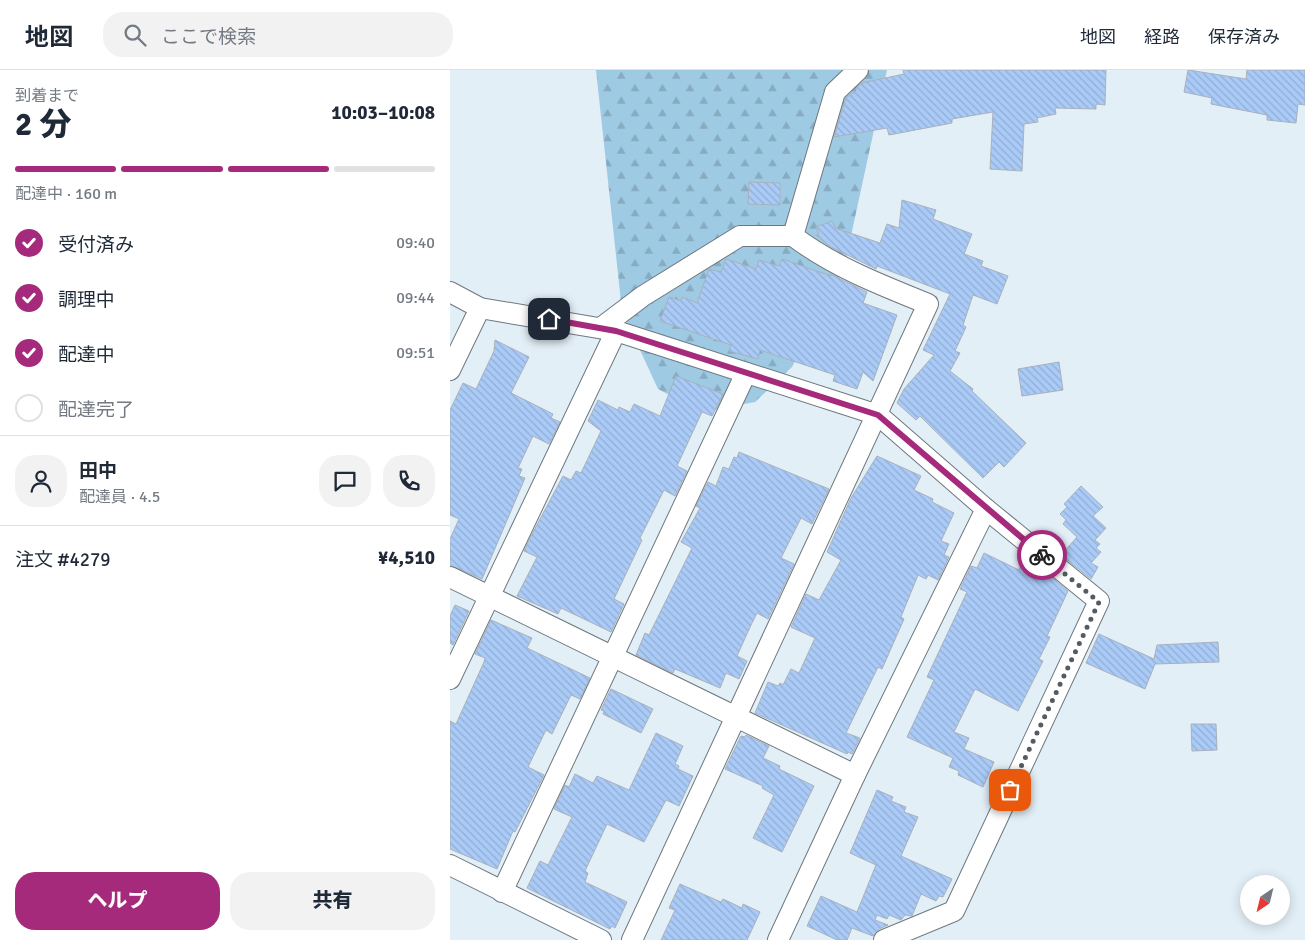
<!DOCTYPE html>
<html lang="ja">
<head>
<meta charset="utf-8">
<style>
  :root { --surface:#fff; --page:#f2f2f3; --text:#1f2937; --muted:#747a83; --line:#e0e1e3; --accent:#a62a7c }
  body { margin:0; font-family:Signika,"Noto Sans JP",sans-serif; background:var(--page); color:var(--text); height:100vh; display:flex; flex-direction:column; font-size:19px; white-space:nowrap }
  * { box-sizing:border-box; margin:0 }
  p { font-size:16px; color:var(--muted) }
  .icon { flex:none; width:28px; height:28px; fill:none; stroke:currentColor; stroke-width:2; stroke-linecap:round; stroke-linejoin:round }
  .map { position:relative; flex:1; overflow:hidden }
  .details { display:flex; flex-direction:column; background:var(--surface); width:450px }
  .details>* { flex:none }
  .needle { width:32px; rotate:215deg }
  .tools { position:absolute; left:790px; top:805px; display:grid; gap:10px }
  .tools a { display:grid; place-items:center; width:50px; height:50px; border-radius:50%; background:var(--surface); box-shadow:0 2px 12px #0003; font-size:25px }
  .pin { position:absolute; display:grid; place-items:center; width:42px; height:42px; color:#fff; margin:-21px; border-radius:10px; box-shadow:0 2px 8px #0006 }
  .courier { position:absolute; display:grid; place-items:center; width:50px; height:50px; margin:-25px; border:4px solid #a62a7c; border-radius:50%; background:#fff; color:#222; box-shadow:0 1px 6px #0007 }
  .overview em { font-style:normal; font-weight:800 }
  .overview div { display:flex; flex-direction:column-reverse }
  .overview { display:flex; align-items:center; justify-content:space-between; height:85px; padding:0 15px }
  h1 { font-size:32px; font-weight:800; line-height:38px }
  .bar { display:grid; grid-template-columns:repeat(4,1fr); gap:8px 5px; align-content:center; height:60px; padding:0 15px }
  .bar i { height:6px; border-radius:4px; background:var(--line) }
  .bar .on { background:var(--accent) }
  .bar p { grid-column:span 4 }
  .line { display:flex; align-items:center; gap:12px; padding:0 15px; border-top:1px solid var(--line) }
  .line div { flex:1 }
  .round { display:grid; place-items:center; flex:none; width:52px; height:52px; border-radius:20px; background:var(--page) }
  ol { padding:0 15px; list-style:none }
  li { display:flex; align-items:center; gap:15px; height:55px }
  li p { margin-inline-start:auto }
  li .icon { padding:5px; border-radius:50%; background:var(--accent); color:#fff; stroke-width:4 }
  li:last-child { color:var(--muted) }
  li i { width:28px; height:28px; border:2px solid var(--line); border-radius:50% }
  .button { display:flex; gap:10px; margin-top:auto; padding:10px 15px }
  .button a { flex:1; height:58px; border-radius:20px; background:var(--accent); color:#fff; font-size:20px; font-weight:800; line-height:58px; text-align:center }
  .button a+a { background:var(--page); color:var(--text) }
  header { display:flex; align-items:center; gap:30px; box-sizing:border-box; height:70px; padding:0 25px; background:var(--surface); border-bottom:1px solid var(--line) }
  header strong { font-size:24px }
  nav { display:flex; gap:28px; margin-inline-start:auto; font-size:18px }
  .search { width:350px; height:45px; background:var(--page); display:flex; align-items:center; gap:12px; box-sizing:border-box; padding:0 18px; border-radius:20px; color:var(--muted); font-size:19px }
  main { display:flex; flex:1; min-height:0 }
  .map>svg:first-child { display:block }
</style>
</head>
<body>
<header>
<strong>地図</strong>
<div class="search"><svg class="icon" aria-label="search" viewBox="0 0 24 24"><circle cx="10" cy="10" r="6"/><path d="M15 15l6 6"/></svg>ここで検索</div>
<nav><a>地図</a><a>経路</a><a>保存済み</a></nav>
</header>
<main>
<section class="details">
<div class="overview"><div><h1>2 分</h1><p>到着まで</p></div><em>10:03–10:08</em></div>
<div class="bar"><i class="on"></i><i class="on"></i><i class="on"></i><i></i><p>配達中 · 160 m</p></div>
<ol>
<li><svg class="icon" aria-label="check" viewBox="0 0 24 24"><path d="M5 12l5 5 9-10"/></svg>受付済み<p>09:40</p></li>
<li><svg class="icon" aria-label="check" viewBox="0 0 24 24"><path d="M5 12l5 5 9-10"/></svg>調理中<p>09:44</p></li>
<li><svg class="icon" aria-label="check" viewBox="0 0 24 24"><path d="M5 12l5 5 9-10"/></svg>配達中<p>09:51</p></li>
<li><i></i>配達完了</li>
</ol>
<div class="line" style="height:90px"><a class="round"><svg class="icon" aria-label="person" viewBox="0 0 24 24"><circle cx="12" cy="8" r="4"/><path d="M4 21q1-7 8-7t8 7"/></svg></a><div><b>田中</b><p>配達員 · 4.5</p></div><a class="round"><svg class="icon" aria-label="chat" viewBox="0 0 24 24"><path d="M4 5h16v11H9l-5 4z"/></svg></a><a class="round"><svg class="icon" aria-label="phone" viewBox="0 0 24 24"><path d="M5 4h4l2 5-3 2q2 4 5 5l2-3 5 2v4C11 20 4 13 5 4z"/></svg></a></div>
<div class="line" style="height:65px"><div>注文 #4279</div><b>¥4,510</b></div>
<div class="button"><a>ヘルプ</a><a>共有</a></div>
</section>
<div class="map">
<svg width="855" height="870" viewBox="0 0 855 870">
  <defs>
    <pattern id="forest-firs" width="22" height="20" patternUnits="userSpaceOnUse" patternTransform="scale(1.25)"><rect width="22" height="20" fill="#9ecae4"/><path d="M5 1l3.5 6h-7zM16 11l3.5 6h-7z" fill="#87acc2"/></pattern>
    <pattern id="building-back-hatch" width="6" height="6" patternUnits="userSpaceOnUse" patternTransform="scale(1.25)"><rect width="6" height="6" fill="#aacbf7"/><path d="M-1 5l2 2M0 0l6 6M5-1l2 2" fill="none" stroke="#91add3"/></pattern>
  </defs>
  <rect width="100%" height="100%" fill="#e3eff7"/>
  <polygon fill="url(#forest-firs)" points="146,0 437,0 394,198 342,297 305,332 252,342 208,319 172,241"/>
  <g fill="url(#building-back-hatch)" stroke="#a9b1bb">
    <polygon points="453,0 656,0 655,35 646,34 646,39 605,38 606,44 587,48 588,52 574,54 572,101 540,99 543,42 502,49 502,53 439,65 437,58 384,67 396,28 406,21 406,18 412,13 454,4"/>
    <polygon points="738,0 796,9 797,0 855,0 855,35 848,34 846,53 817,50 817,45 761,34 762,28 734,22"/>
    <polygon points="299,112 330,113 330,135 298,134"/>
    <polygon points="452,130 486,140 483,149 522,164 514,184 533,191 531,196 558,206 547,234 523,225 513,255 516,257 505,281 510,283 500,301 523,319 522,321 576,373 554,397 549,392 533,408 470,346 466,350 447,333 454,319 484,285 473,280 500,224 427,196 426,199 381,177 366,165 369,165 366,157 382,151 385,158 430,173 437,154 449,158"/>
    <polygon points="276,189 306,199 309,190 329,196 332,189 381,206 380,204 417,222 413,233 447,245 423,311 413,302 407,319 383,311 385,305 310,280 308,289 279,281 281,275 210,251 219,227 231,231 232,227 247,233 259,199 271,202"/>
    <polygon points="45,270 79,287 61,323 103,344 101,348 110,352 99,374 83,366 68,398 72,399 69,406 75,408 32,509 0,495 0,469 9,449 0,445 0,340 13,313 26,319 44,281"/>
    <polygon points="609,292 613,320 572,326 568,299"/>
    <polygon points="226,306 273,324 262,346 252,342 227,396 237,401 225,426 214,420 190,468 192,470 164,529 174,534 161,562 111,538 108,544 67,526 87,487 74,481 81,466 113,406 121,410 126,401 131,403 151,361 138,351 148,330 168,340 169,337 180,342 184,334 210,346"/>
    <polygon points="289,382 379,419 362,454 351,448 331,488 344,494 318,549 307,543 301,555 287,586 297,591 289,609 276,603 270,618 225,599 223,603 186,585 195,563 199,565 242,478 231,472 250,438 246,436 258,412 266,416 273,397 279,399 284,387 287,388"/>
    <polygon points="427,386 471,406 464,420 483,429 482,432 504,443 491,471 499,474 494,485 499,487 488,510 478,505 476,509 468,505 451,547 454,549 432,599 428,597 396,663 410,668 402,684 398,682 397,684 305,643 318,612 328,616 330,613 333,615 341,599 349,603 365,568 341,557 356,524 369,530 391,490 377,482 401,428"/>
    <polygon points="631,416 653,437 643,446 656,458 645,470 650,474 646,478 651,482 641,493 648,497 641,509 611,485 627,467 613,454 616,450 610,444 617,437 614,434"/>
    <polygon points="534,483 569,500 570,497 591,507 595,502 618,521 597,566 600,567 589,589 593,591 568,641 525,619 504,662 519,668 514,679 544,692 533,717 508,705 509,701 499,697 503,688 457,667 484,610 477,607 517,522 510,519 521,496 527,498"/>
    <polygon points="5,535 19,541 3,575 0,573 0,546"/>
    <polygon points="41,550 82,568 77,578 140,608 130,629 121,625 102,664 96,660 78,697 94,705 65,762 63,761 47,799 0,779 0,651 6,654 34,592 35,588 25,584"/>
    <polygon points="649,564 704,589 707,575 768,572 769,592 705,594 695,619 636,593"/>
    <polygon points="161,619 203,639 191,663 153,644 154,641 151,640"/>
    <polygon points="741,654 766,654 767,680 742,681"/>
    <polygon points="206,663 233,676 225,694 229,696 228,699 243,706 229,736 216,730 194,772 157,754 135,801 138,803 135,812 177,832 165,858 162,856 160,859 77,818 90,791 98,795 122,747 104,739 115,715 119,717 125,704 143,713 147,706 179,720"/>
    <polygon points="296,665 319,676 313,688 330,696 329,699 364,716 332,782 303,768 324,725 312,718 313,716 275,699 291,666 295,667"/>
    <polygon points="427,720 443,727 441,731 456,737 454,742 468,747 451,786 502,809 493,827 489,826 486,831 471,824 462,846 455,845 451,850 439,845 437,849 427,845 425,850 438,855 429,859 423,866 402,858 397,870 387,870 357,856 371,826 407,842 426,795 400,783"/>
    <polygon points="230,814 271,832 273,829 292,838 293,834 310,842 297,870 211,870 225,840 219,838"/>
  </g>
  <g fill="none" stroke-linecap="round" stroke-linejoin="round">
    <defs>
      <g id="street">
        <polyline points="0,222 30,238 166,261 428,345 536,439 649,531 504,841 434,870"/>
        <polyline points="152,257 193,226 290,166 343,166 385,22 408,0"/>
        <polyline points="0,300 30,238"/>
        <polyline points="0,507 405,705"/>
        <polyline points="0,609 166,261"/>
        <polyline points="0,795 151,870"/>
        <polyline points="52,822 296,303"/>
        <path d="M 182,870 L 478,234 C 431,215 384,197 343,166"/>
        <polyline points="328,870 405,705 536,439"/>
      </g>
    </defs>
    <use href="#street" stroke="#6d787f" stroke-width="22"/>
    <use href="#street" stroke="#fff" stroke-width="20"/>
  </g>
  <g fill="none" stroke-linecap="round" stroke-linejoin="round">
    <polyline stroke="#555b60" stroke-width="5" stroke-dasharray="0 9" points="560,720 649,532 592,485"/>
    <polyline stroke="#a62a7c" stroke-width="6" points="99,249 166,261 428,345 592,485"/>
  </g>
</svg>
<div class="tools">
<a><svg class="needle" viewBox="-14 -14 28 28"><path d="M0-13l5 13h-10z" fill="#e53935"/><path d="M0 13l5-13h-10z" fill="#747a83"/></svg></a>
</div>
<div class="pin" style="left:560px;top:720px;background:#ea580c"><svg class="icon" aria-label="bag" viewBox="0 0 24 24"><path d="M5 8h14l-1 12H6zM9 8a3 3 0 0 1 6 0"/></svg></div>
<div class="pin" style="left:99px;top:249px;background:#1f2937"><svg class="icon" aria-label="home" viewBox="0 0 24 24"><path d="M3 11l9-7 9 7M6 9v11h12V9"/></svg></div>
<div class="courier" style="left:592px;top:485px"><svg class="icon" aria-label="bike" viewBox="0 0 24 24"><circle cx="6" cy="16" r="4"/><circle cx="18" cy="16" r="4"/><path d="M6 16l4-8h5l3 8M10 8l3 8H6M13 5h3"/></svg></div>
</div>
</main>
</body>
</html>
